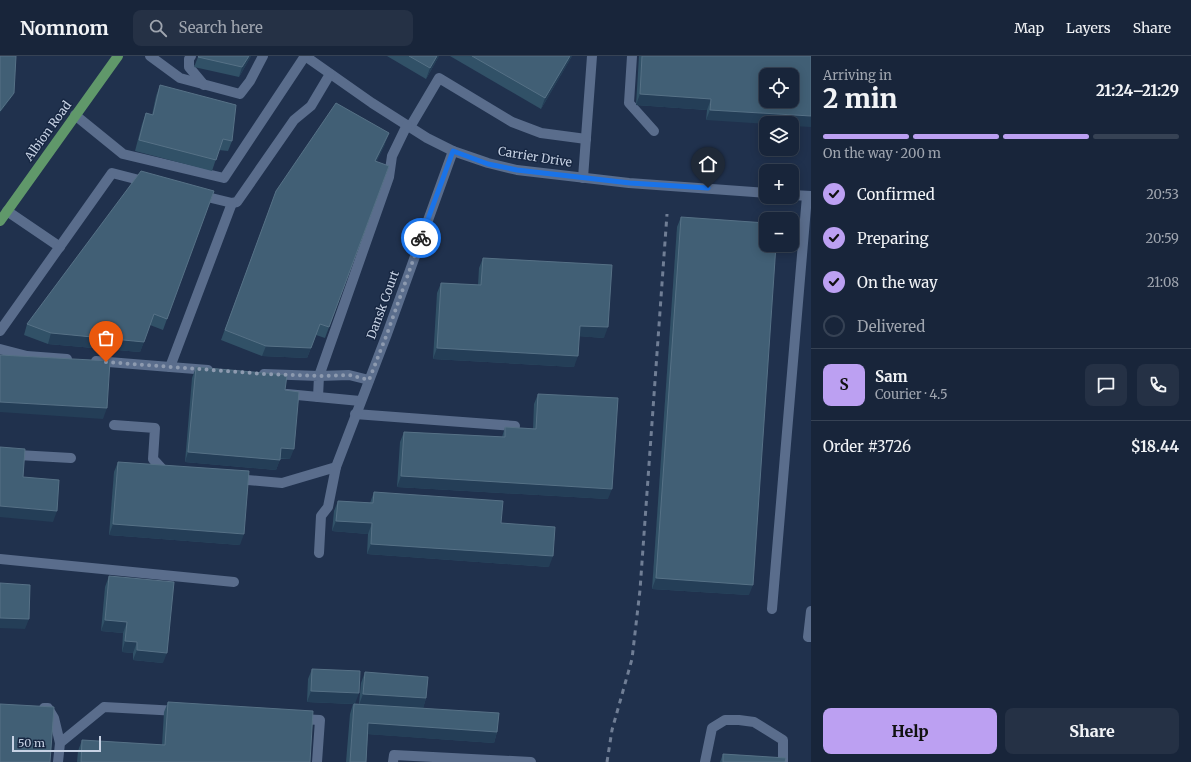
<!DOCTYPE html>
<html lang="en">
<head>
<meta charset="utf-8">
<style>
  :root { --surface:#18253a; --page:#253145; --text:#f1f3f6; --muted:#9fa5af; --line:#364254; --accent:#bca0f2 }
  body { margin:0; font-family:Merriweather,serif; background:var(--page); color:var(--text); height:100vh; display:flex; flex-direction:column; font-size:15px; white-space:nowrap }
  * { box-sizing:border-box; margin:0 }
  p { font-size:13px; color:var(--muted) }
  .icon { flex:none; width:22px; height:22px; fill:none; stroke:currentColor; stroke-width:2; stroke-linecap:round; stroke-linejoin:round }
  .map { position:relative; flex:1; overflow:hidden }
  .sheet { display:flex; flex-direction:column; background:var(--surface); width:380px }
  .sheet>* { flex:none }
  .tools { position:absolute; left:759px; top:12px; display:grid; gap:8px }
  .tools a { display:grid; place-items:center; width:40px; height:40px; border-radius:8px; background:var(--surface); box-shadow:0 2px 10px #0003,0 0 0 1px var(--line); font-size:20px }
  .scale { position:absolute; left:12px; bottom:10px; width:89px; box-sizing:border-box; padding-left:4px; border:2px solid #c7d2e4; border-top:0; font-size:11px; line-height:14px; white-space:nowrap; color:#c7d2e4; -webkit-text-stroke:3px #172742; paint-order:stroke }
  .pin { position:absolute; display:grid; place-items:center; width:34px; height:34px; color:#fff; margin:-41px -17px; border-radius:50% 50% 50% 0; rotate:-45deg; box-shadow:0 0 4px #0007 }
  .pin .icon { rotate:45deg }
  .courier { position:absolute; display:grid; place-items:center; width:40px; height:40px; margin:-20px; border:3px solid #1a73e8; border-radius:50%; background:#fff; color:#222; box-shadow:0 1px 5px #0007 }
  .headline em { font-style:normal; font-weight:800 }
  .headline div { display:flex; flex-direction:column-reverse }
  .headline { display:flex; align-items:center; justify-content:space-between; height:68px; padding:0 12px }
  h1 { font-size:26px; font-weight:800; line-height:30px }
  .bar { display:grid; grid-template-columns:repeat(4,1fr); gap:6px 4px; align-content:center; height:48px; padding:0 12px }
  .bar i { height:5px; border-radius:3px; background:var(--line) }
  .bar .selected { background:var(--accent) }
  .bar p { grid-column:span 4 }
  .line { display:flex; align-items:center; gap:10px; padding:0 12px; border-top:1px solid var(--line) }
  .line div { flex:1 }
  .round { display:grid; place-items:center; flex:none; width:42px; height:42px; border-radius:8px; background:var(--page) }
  ol { padding:0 12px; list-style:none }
  li { display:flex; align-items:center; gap:12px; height:44px }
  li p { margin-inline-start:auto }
  li .icon { padding:4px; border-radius:50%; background:var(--accent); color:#111; stroke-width:4 }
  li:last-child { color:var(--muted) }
  li i { width:22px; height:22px; border:2px solid var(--line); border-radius:50% }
  .button { display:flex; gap:8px; margin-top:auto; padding:8px 12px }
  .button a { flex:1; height:46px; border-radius:8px; background:var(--accent); color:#111; font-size:16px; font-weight:800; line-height:46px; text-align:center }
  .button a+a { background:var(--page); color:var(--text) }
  header { display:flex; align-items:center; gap:24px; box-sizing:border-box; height:56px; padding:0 20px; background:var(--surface); border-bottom:1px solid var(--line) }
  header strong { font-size:19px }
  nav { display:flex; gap:22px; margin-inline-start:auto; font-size:14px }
  .search { width:280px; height:36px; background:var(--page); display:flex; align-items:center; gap:10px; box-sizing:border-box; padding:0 14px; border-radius:8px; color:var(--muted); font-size:15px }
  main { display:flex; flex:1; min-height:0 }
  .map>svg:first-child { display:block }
</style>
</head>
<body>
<header>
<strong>Nomnom</strong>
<div class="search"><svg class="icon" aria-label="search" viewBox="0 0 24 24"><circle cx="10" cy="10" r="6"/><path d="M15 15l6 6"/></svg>Search here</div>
<nav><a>Map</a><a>Layers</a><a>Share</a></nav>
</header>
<main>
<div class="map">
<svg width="811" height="706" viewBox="0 0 811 706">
  <rect width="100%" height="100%" fill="#20314d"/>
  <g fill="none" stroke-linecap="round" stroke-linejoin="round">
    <g stroke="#5a6d8c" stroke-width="10">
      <polyline points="150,0 180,22 240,38 250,25 263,0"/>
      <polyline points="191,0 189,3 189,11 204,29"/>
      <polyline points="305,0 372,47 427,82 453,95 488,107 517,114 629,127 766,137"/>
      <polyline points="632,0 629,47 654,75"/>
      <polyline points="75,59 123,98 224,122 305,0"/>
      <polyline points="410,71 439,22 512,66 541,77 586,83"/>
      <polyline points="583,122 592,0"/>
      <polyline points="792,139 811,140"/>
      <polyline points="232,147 237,146 294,64 311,50 330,18"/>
      <polyline points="7,155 60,191"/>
      <polyline points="0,275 112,117 147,126"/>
      <polyline points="0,293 27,300 67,303"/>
      <polyline points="96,305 170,311 232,147 199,139"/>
      <polyline points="170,311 208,314"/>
      <polyline points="264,318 319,320 318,341 360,345"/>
      <polyline points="369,324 349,319 319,320 389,121 392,100 407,69"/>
      <polyline points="287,338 318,341"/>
      <polyline points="355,358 515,370"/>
      <polyline points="114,369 155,372 153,403 165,416 169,416"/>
      <polyline points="0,398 71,402"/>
      <polyline points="236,423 282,427 336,411"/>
      <polyline points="319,497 321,460 328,451 336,411 387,278 453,95"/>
      <polyline points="0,503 234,526"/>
      <polyline points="772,553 807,140"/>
      <polyline points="811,555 808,581 811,581"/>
      <polyline points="44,652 48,652 54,662 60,687"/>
      <polyline points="300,663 320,664 317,706"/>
      <polyline points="58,706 60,687 104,651 178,655"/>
      <polyline points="393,706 394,699 531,706"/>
      <polyline points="705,706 712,672 725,664 739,664 754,666 783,684 783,706"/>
    </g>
    <polyline stroke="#60986a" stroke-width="10" points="0,165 118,0"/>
    <polyline stroke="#707e95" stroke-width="3" stroke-dasharray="5 5" stroke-linecap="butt" points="607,706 612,674 632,603 640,534 667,158"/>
  </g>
  <g fill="#315167">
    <polygon points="251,0 239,21 194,11 198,1"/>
    <polygon points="387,0 439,0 426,23"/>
    <polygon points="450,0 572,0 541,53"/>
    <polygon points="639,0 811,0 706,64 707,54 636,49"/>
    <polygon points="160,29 232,85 228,95 219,94 212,115 135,95 142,68 146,57 152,59 156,40"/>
    <polygon points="385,88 376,106 389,110 325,282 316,279 307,302 262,300 221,284 276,135"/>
    <polygon points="214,135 163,274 150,269 140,296 48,288 24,279 27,268"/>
    <polygon points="681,161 749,539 652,533 677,171"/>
    <polygon points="483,202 604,282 579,280 574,311 433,303 437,237 441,227 478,229 479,212"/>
    <polygon points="196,311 285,334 290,403 280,403 276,414 185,406 192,322"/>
    <polygon points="538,338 608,443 397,431 400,386 404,376 502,381 505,371 533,373 534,348"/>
    <polygon points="118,406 240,489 109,479 114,416"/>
    <polygon points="374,436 501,467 549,511 367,498 368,478 332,475 334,455 338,445 370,447"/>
    <polygon points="109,520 163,607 133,604 133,597 122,596 123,577 101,575 105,531"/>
    <polygon points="312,613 355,648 359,648 361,627 365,616 426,642 423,652 497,676 494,687 368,678 366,706 346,706 350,658 353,648 307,646 308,623"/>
    <polygon points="168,646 310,706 77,706 78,695 82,684 162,689 164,656"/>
    <polygon points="723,698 785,706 720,706"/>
  </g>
  <g fill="#243e57">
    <polygon points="249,0 251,0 239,21 242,11"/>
    <polygon points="437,0 439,0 426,23 430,12"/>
    <polygon points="570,0 572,0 541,53 545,42"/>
    <polygon points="14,37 12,41 0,57 0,55"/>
    <polygon points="640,38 711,43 707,54 636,49"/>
    <polygon points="710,54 811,60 811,71 792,70 792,67 766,67 766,68 706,64"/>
    <polygon points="389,77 385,88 372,116 375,105"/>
    <polygon points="580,270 608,271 604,282 576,280"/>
    <polygon points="51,277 144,286 140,296 48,288"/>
    <polygon points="266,290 311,292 307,302 262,300"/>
    <polygon points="437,292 578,300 574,311 433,303"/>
    <polygon points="0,346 107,352 103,363 0,356"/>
    <polygon points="281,392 294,393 290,403 277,402"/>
    <polygon points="188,396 280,404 276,414 185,406"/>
    <polygon points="401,420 612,433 608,443 397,431"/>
    <polygon points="0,450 57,455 53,466 0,461"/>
    <polygon points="336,465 372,467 368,478 332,475"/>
    <polygon points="113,468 244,478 240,489 109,479"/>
    <polygon points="371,488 553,500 549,511 367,498"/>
    <polygon points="656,522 753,529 749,539 652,533"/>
    <polygon points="0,562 29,563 25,573 0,572"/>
    <polygon points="105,564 127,566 123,577 101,575"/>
    <polygon points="125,585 137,586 133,597 122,596"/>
    <polygon points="137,594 167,597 163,607 133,604"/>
    <polygon points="311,635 359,637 355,648 307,646"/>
    <polygon points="363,638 426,642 423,653 359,649"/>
    <polygon points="368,667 497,676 494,687 365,678"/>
  </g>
  <g fill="#415f75" stroke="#567186" fill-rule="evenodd">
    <polygon points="0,0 16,0 14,37 0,55"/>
    <polygon points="199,0 249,0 242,11 198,1"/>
    <polygon points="409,0 437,0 430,12"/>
    <polygon points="472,0 570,0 545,42"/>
    <path d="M 642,0 L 811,0 L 811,60 L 710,54 L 711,43 L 640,38 ZM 766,19 L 792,19 L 792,45 L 766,45 Z"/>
    <polygon points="160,29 236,49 232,85 223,83 216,104 139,84 146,57 153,59"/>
    <polygon points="336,47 389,77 375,105 389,110 329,271 320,268 311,292 266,290 225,274 276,135"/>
    <polygon points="141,115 214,135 167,263 154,258 144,286 51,277 27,268"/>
    <polygon points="681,161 766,167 766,189 776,189 753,529 656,522"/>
    <polygon points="483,202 612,209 608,271 580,270 578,300 437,292 441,227 481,229"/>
    <polygon points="0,299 110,305 107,352 0,346"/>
    <polygon points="196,311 287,319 285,334 299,336 294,393 281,392 280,404 188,396"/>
    <polygon points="538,338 618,342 612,433 401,420 404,376 505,381 505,371 536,373"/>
    <polygon points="0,391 25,393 23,421 59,424 57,455 0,450"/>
    <polygon points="118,406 249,415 244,478 113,468"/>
    <polygon points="374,436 503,445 501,467 555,471 553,500 371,488 372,467 336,465 338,445 373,447"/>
    <polygon points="109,520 174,526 167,597 137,594 137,586 125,585 127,566 105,564"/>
    <polygon points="0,527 30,529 29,563 0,562"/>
    <polygon points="312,613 360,615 359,637 311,635"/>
    <polygon points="365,616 428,621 426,642 363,638"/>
    <polygon points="168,646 313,655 310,706 81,706 82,684 165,689"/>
    <polygon points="0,648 54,651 50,706 0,706"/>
    <polygon points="354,648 499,657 497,676 368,667 366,706 350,706"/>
    <polygon points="723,698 786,702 785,706 723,706"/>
  </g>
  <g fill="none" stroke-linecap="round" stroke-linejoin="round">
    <polyline stroke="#8d9aaf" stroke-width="4" stroke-dasharray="0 7.2" points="106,306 265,318 319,320 349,319 369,324 387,278 421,182"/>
    <polyline stroke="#1a73e8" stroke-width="5" points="421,182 453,95 488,108 517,114 630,127 708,132"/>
  </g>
  <g text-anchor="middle" stroke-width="3" stroke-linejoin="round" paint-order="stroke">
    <g font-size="12" fill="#c7d2e4" stroke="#172742">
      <text transform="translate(48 75) rotate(-54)" y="4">Albion Road</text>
      <text transform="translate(535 101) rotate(9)" y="4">Carrier Drive</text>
      <text transform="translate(383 249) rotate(-70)" y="4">Dansk Court</text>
    </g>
  </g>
</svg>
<div class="tools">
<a><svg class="icon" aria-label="locate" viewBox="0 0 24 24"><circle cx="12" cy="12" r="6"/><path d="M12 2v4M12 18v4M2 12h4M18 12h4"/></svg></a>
<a><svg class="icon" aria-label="layers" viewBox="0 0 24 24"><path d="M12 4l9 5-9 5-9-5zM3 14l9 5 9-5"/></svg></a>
<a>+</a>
<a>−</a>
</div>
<div class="scale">50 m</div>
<div class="pin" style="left:106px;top:306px;background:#ea580c"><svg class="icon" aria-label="bag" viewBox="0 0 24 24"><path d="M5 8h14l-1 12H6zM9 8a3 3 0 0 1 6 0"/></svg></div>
<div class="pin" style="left:708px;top:132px;background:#1f2937"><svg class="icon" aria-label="home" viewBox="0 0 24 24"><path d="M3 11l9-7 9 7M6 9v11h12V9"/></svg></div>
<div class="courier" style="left:421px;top:182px"><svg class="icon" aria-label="bike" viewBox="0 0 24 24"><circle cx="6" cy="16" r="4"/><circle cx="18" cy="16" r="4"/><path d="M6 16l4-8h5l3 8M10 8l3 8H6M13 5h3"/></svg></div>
</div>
<section class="sheet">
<div class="headline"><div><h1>2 min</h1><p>Arriving in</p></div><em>21:24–21:29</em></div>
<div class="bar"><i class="selected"></i><i class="selected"></i><i class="selected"></i><i></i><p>On the way · 200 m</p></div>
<ol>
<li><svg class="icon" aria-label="check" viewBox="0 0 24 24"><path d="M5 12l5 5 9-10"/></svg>Confirmed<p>20:53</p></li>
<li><svg class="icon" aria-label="check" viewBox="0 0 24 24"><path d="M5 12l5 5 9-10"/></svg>Preparing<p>20:59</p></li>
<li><svg class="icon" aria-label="check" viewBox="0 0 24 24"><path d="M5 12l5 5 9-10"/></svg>On the way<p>21:08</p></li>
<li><i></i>Delivered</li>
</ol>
<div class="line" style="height:72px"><b class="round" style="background:var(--accent);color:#111">S</b><div><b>Sam</b><p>Courier · 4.5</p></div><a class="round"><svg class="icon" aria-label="chat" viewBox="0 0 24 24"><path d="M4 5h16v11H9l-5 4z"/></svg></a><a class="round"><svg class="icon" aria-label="phone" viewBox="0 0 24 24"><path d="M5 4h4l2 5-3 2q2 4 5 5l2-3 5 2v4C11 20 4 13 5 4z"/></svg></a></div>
<div class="line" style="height:52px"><div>Order #3726</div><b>$18.44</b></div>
<div class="button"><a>Help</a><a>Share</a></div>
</section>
</main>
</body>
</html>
